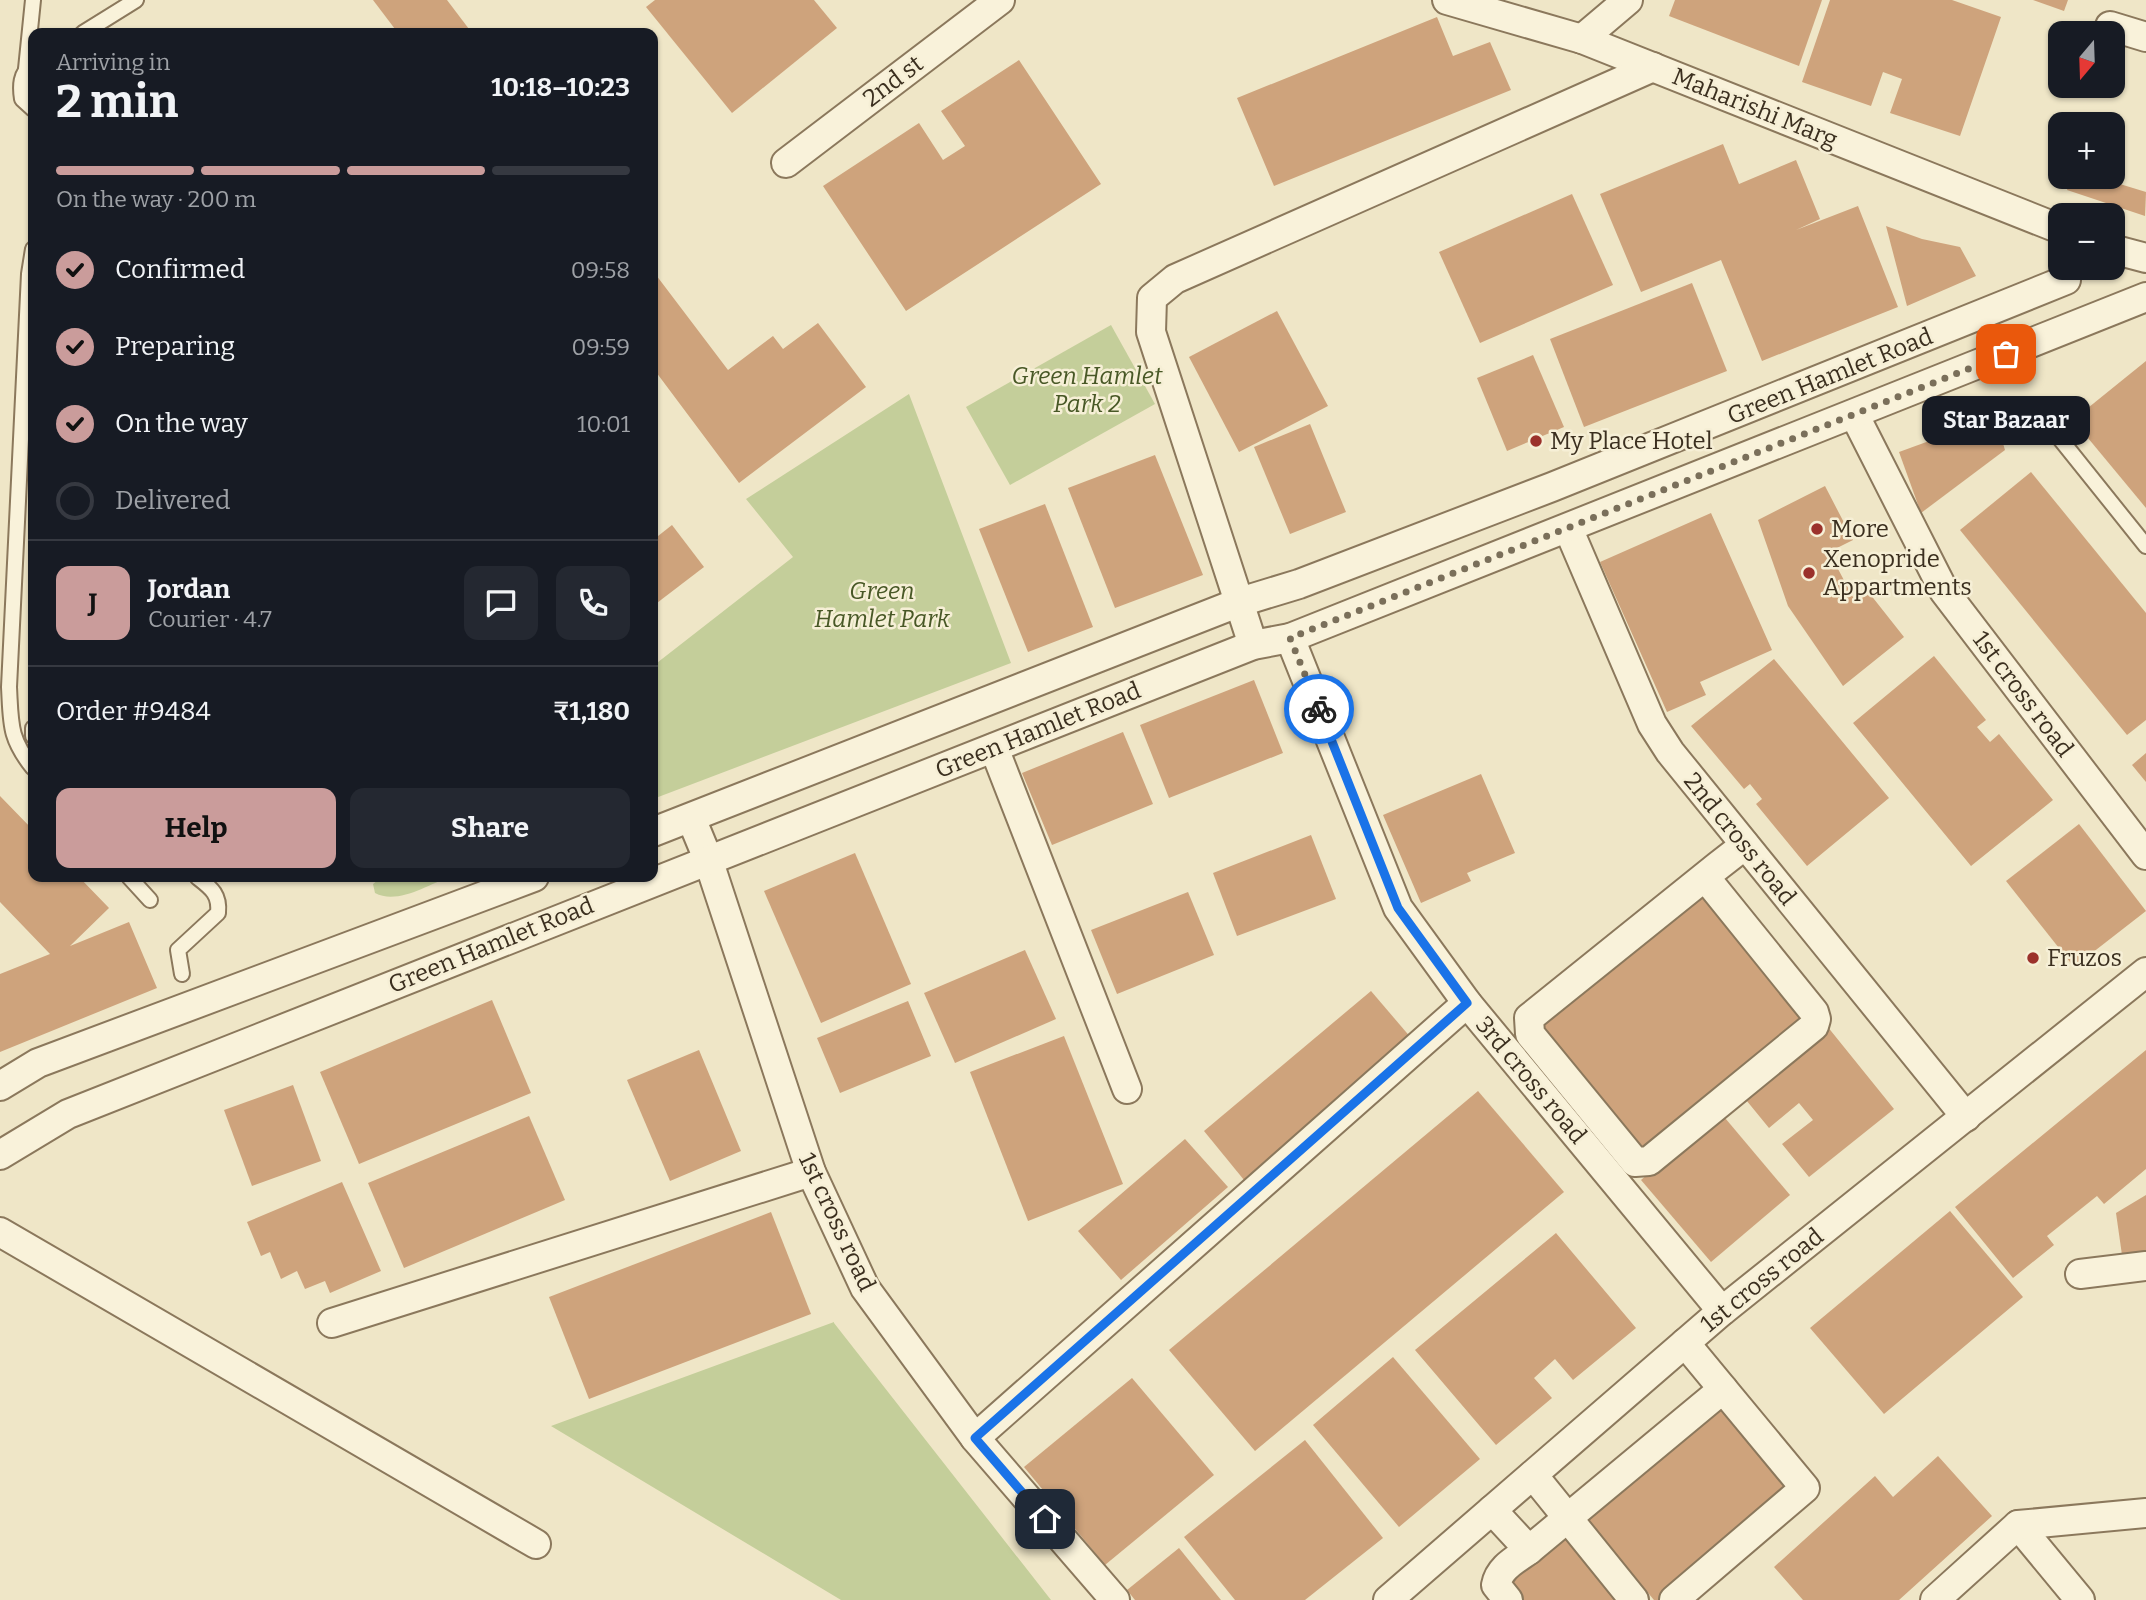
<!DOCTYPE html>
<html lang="en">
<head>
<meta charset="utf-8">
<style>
  :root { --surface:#171b24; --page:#242831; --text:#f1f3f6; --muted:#9ea1a6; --line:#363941; --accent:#ca9c9b }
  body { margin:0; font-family:Bitter,serif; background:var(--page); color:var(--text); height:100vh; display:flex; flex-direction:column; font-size:26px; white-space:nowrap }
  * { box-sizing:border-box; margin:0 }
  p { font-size:23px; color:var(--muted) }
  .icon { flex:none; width:38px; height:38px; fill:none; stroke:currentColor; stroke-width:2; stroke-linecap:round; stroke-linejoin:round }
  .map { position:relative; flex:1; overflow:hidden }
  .details { position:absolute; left:28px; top:28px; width:630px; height:854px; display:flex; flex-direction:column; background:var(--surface); border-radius:14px; box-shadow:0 2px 5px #0004 }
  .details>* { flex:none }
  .needle { width:46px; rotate:199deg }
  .tools { position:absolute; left:2048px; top:21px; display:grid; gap:14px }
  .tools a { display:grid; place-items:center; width:77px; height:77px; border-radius:14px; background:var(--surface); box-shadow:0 2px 5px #0004; font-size:35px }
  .pin { position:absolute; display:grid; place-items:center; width:60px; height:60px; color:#fff; margin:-30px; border-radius:14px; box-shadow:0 4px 10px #0006 }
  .courier { position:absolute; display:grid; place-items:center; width:70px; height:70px; margin:-35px; border:5px solid #1a73e8; border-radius:50%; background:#fff; color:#222; box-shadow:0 2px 9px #0007 }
  .bubble { position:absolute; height:49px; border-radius:14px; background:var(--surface); box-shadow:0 2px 5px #0004; font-size:23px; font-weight:700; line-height:49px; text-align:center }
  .summary em { font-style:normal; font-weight:700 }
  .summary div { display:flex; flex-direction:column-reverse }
  .summary { display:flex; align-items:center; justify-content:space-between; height:119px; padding:0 28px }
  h1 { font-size:46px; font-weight:700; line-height:52px }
  .bar { display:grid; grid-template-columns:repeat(4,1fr); gap:10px 7px; align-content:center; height:84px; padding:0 28px }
  .bar i { height:9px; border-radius:5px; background:var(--line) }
  .bar .current { background:var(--accent) }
  .bar p { grid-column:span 4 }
  .line { display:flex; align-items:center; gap:18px; padding:0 28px; border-top:2px solid var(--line) }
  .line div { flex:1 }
  .round { display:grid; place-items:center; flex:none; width:74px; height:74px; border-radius:14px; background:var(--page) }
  ol { padding:0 28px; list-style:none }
  li { display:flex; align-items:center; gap:21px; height:77px }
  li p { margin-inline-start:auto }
  li .icon { padding:7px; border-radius:50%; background:var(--accent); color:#111; stroke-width:4 }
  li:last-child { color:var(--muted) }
  li i { width:38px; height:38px; border:4px solid var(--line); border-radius:50% }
  .action { display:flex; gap:14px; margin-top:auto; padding:14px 28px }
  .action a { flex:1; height:80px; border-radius:14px; background:var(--accent); color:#111; font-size:28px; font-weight:700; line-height:80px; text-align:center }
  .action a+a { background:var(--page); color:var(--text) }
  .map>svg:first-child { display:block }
</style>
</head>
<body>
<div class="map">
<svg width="2146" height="1600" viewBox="0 0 2146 1600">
  <rect width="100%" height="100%" fill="#efe6c7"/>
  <g fill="#c4ce9a">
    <polygon points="1111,325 1155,404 1010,485 966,407"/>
    <polygon points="909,394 1011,663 653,799 653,666 793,557 746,499"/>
    <path d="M 382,877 L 449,877 C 428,885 397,905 375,893 L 373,884 Z"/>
    <polygon points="834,1322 834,1323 1051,1600 841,1600 551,1426"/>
  </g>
  <g fill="#cea37c">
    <polygon points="373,0 447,0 472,33 398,33"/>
    <polygon points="655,0 814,0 837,28 732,113 646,7"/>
    <polygon points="1675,0 1822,0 1799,66 1669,16"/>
    <polygon points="1830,0 1952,0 2001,17 1960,136 1890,113 1902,79 1883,72 1871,106 1802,82"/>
    <polygon points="2033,0 2068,0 2064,11"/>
    <polygon points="1437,17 1453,56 1490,42 1511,90 1274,186 1237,98"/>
    <polygon points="1019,60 1101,184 906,311 823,186 919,123 943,160 965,146 941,111"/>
    <polygon points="1723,144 1739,184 1796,160 1820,219 1796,230 1858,206 1898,307 1762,361 1721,260 1641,292 1600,194"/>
    <polygon points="2071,177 2097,177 2146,192 2145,216 2067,190"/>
    <polygon points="1572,194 1613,285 1480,343 1439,252"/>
    <polygon points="1886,226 1922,239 1960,247 1976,276 1907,306"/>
    <polygon points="653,271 728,370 773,336 783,349 818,323 866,387 739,483 653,368"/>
    <polygon points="1692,283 1727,371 1584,427 1550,339"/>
    <polygon points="1277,311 1328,406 1239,452 1189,357"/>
    <polygon points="1533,355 1564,427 1507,451 1477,378"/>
    <polygon points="2146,361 2146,508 2073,420"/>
    <polygon points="1995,417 2005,450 1921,513 1899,452"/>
    <polygon points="1310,424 1346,512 1290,534 1254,447"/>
    <polygon points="1155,455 1203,575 1115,608 1068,488"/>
    <polygon points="2031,472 2146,613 2146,720 2127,735 1960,530"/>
    <polygon points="1825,486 1853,540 1829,552 1855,601 1870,594 1904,637 1843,686 1788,606 1758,520"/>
    <polygon points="1045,504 1093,627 1028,652 979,529"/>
    <polygon points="1711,513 1772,650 1700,682 1706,695 1667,712 1600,562"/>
    <polygon points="672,525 704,567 653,606 653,540"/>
    <polygon points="1934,656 1986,720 1977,727 1990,742 1999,734 2053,800 1971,866 1853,723"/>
    <polygon points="1774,659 1889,798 1807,866 1756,804 1762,799 1750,784 1744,789 1691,726"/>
    <polygon points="1254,680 1283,753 1169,798 1140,725"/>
    <polygon points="1123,732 1153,804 1052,845 1022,773"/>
    <polygon points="2146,753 2146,782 2132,765"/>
    <polygon points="1481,774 1515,853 1467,873 1471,881 1421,903 1383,815"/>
    <polygon points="0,796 33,830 33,877 79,877 109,908 70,946 129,922 157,988 0,1052 0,974 50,954 0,902"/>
    <polygon points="2079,824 2146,911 2074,967 2006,881"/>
    <polygon points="1311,835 1336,899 1237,936 1213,873"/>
    <polygon points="855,853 911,984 821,1023 764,891"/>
    <polygon points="1705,891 1810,1017 1640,1157 1535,1032"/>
    <polygon points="1188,892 1214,955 1117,994 1091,930"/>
    <polygon points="1025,950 1056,1019 955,1063 924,993"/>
    <polygon points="1371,991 1412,1039 1244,1180 1204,1131"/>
    <polygon points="492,1000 531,1093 359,1164 320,1072"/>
    <polygon points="908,1001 931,1056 840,1093 817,1038"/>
    <polygon points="1827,1026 1894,1109 1809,1177 1782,1144 1813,1120 1799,1103 1769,1128 1742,1095"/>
    <polygon points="1064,1036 1123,1184 1028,1221 970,1072"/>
    <polygon points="699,1050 741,1151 670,1181 627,1080"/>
    <polygon points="2146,1050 2146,1169 2104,1204 2097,1196 2047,1236 2054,1245 2013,1278 1955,1207"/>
    <polygon points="293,1085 321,1161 252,1186 224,1110"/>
    <polygon points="1478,1091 1564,1192 1255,1451 1169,1350"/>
    <polygon points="1720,1112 1790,1195 1711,1262 1641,1180"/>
    <polygon points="529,1116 565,1200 404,1268 368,1183"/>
    <polygon points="1185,1139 1228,1187 1121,1280 1078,1231"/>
    <polygon points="342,1182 381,1271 330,1293 325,1281 305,1289 297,1271 281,1279 270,1252 261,1256 247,1222"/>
    <polygon points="2146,1195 2146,1252 2122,1255 2116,1213"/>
    <polygon points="1950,1211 2023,1297 1884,1414 1810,1328"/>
    <polygon points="771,1212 811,1314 589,1399 549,1297"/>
    <polygon points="1556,1233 1636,1328 1573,1380 1555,1359 1534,1378 1552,1398 1496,1445 1415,1350"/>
    <polygon points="1393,1357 1480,1459 1399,1527 1313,1425"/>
    <polygon points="1132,1378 1214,1475 1105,1565 1024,1467"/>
    <polygon points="1728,1405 1796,1487 1659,1600 1654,1600 1587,1520"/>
    <polygon points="1305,1440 1383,1538 1305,1600 1235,1600 1184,1537"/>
    <polygon points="1938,1456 1992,1516 1899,1600 1803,1600 1774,1567 1875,1476 1893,1497"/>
    <polygon points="1566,1528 1624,1600 1521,1600 1503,1578"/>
    <polygon points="1179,1548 1221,1600 1135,1600 1127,1590"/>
  </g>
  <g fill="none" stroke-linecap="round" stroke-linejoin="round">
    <defs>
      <g id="service">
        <polyline points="83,33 136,0"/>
        <path d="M 32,65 C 20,73 20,86 22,99 L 33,109"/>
        <polyline points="26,69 33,0"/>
        <path d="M 33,249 L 29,274 L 9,687 C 11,724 9,738 33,768"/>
        <polyline points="2053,430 2146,546"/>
        <polyline points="33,728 33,736"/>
        <polyline points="129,877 150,900"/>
        <path d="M 182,974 L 178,950 L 218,913 C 220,894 211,888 197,877"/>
      </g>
      <g id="minor">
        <polyline points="1447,0 1582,39 2060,229"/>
        <polyline points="2110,26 2146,37"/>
        <polyline points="1582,39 1628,0"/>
        <polyline points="786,163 1000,0"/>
        <polyline points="2112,249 2146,258"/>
        <polyline points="1854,414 1944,591 2146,855"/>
        <polyline points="1568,528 1652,724 1670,752 1966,1117"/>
        <polyline points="1290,638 1398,908 1467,1003 1722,1311"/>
        <polyline points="1253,645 1151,332 1152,298 1175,279 1653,67"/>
        <polyline points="994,748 1127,1089"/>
        <polyline points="691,818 708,859 811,1172 865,1288 975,1438 1115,1600"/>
        <polyline points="653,832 1240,602 1299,584 1552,487 2066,280"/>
        <polyline points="1705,877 1814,1012 1816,1019 1814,1026 1649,1161 1635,1162 1530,1034 1529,1018 1718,866 1745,845"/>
        <polyline points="0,1086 38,1063 534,877"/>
        <polyline points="0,1155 68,1114 1253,645 1290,638 2146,297"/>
        <polyline points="0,1232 536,1544"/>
        <polyline points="2080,1274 2146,1266"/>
        <polyline points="332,1323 811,1172"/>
        <polyline points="975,1438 1467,1003"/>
        <polyline points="1533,1475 1634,1600"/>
        <polyline points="1492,1510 1529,1550 1723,1389 1685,1343"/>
        <polyline points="2018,1525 2080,1600"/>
        <polyline points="1388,1600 1722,1311 2146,972"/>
        <path d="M 1508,1600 L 1496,1585 C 1499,1568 1515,1560 1529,1550"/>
        <polyline points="1674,1600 1805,1488 1723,1389"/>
        <polyline points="1935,1600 2018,1525 2146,1513"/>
      </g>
    </defs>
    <use href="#service" stroke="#8b785c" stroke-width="18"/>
    <use href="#minor" stroke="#8b785c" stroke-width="32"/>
    <use href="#service" stroke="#f9f2da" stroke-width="14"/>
    <use href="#minor" stroke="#f9f2da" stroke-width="28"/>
  </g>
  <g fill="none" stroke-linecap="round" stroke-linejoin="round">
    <polyline stroke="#7a6f5a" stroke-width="7" stroke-dasharray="0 12.6" points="1319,709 1290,638 2006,354"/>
    <polyline stroke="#1a73e8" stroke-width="9" points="1045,1519 975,1438 1467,1003 1398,908 1319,709"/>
  </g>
  <g fill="#9b312b" stroke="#f6efd6" stroke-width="2.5">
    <circle cx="1536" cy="441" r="7"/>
    <circle cx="1817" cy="529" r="7"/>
    <circle cx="1809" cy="573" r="7"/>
    <circle cx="2033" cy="958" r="7"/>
  </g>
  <g text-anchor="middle" stroke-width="5" stroke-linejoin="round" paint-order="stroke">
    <g font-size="24" fill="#3b2f1f" stroke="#f6efd6">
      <text transform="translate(893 81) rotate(-37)" y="8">2nd st</text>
      <text transform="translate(1755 108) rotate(22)" y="8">Maharishi Marg</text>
      <text transform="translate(1830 376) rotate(-22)" y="8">Green Hamlet Road</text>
      <text transform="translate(2023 694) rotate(53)" y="8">1st cross road</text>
      <text transform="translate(1038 730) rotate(-22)" y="8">Green Hamlet Road</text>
      <text transform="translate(1740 839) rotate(51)" y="8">2nd cross road</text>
      <text transform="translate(491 945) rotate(-22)" y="8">Green Hamlet Road</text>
      <text transform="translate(1531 1080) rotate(50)" y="8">3rd cross road</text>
      <text transform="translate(837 1222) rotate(65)" y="8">1st cross road</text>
      <text transform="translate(1762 1280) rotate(-39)" y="8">1st cross road</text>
    </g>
    <g font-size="24" font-style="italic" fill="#485826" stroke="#f6efd6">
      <text x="1087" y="384">Green Hamlet<tspan x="1087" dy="28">Park 2</tspan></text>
      <text x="882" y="599">Green<tspan x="882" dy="28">Hamlet Park</tspan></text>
    </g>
    <g font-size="24" fill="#3b2f1f" stroke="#f6efd6" text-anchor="start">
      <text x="1550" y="449">My Place Hotel</text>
      <text x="1831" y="537">More</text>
      <text x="1823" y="567">Xenopride<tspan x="1823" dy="28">Appartments</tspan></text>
      <text x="2047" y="966">Fruzos</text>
    </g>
  </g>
</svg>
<div class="tools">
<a><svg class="needle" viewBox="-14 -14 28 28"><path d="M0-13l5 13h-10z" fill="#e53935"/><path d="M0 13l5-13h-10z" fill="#9ea1a6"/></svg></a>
<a>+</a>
<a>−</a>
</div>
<div class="pin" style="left:2006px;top:354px;background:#ea580c"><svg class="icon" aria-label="bag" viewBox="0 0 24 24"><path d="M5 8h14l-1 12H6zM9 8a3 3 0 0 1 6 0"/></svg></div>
<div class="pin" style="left:1045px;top:1519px;background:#1f2937"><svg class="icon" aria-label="home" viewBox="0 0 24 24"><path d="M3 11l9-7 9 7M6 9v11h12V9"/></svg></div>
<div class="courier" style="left:1319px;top:709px"><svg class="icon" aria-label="bike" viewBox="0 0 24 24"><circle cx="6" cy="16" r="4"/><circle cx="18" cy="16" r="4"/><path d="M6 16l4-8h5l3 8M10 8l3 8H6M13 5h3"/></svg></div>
<div class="bubble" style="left:1922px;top:396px;width:168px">Star Bazaar</div>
<section class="details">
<div class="summary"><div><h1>2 min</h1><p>Arriving in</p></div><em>10:18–10:23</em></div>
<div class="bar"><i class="current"></i><i class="current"></i><i class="current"></i><i></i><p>On the way · 200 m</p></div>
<ol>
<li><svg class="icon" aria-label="check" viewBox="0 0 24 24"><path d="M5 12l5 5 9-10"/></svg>Confirmed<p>09:58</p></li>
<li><svg class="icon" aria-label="check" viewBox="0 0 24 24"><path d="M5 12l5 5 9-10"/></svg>Preparing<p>09:59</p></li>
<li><svg class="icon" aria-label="check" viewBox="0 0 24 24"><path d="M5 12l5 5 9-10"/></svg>On the way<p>10:01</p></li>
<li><i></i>Delivered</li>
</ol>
<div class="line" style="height:126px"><b class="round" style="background:var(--accent);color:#111">J</b><div><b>Jordan</b><p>Courier · 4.7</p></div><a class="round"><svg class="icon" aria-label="chat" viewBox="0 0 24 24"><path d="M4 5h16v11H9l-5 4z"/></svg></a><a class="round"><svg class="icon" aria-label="phone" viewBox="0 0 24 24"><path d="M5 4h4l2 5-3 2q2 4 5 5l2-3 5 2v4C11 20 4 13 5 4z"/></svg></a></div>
<div class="line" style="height:91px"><div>Order #9484</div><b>₹1,180</b></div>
<div class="action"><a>Help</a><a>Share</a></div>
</section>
</div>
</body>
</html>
